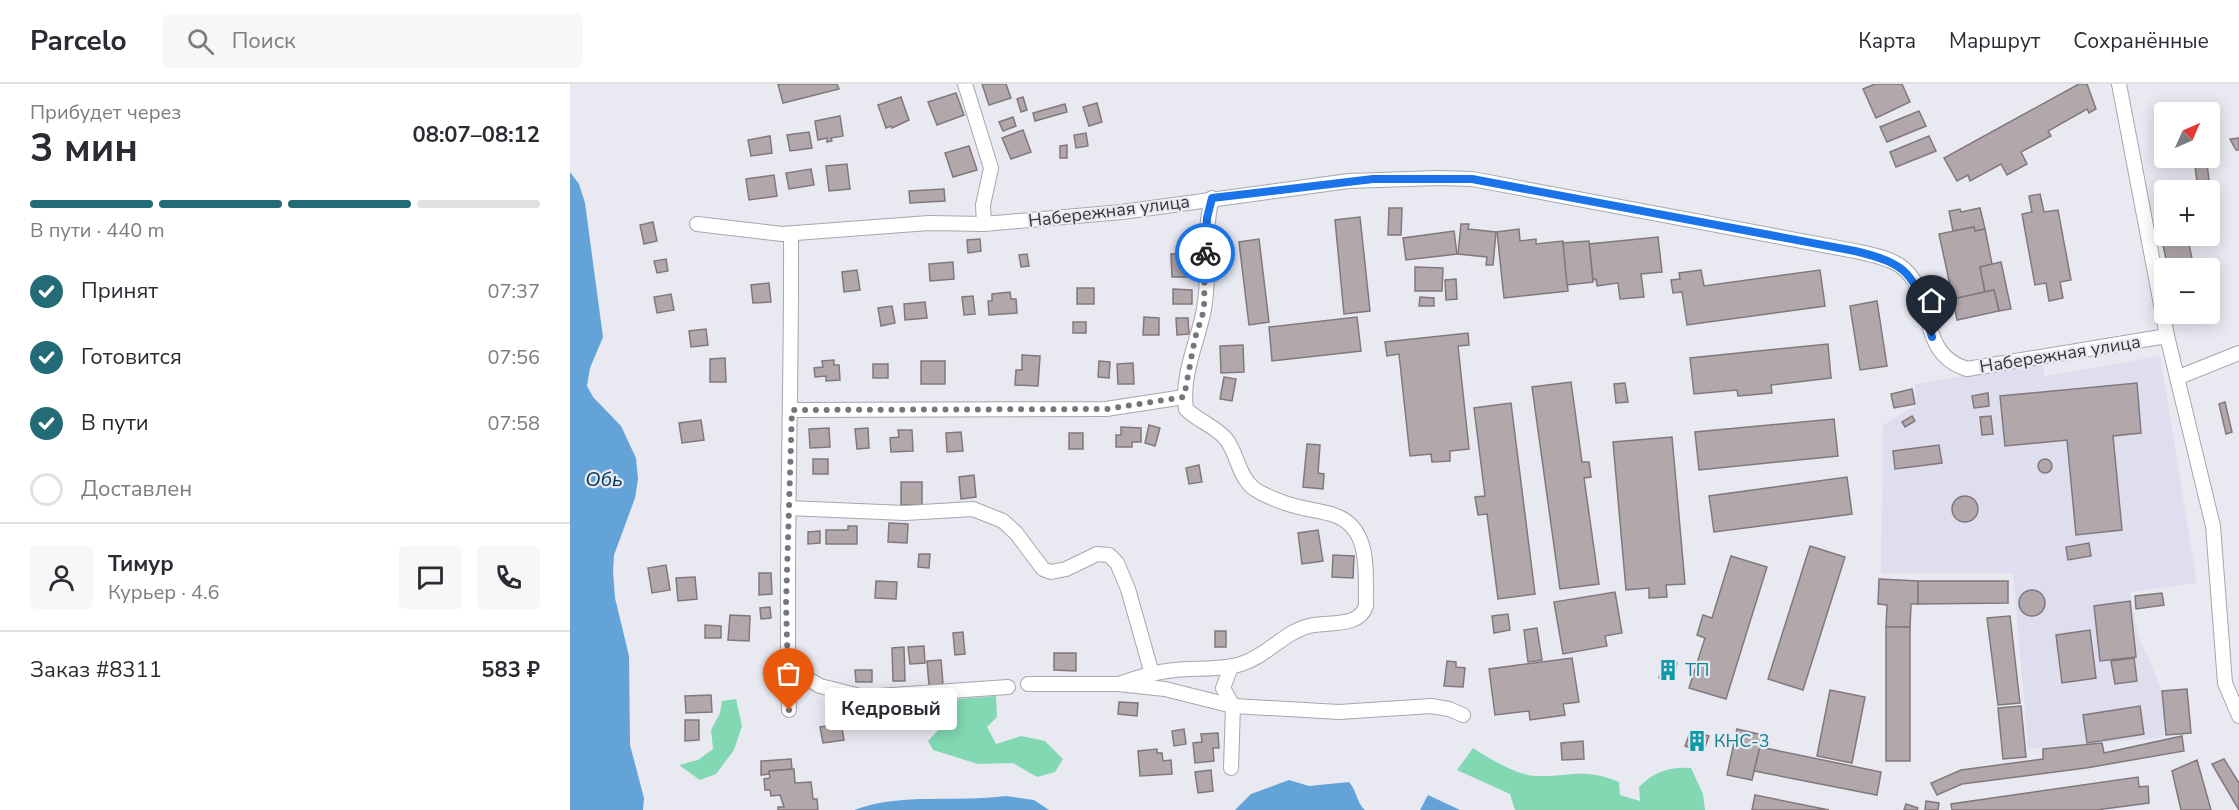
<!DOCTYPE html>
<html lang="ru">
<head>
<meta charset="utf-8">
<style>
  :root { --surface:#fff; --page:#f7f7f7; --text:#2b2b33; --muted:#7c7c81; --line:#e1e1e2; --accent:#226b77 }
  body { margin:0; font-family:"Nunito Sans",sans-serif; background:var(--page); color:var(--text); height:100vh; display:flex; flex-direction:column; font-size:22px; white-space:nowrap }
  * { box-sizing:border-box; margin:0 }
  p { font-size:20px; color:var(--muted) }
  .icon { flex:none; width:33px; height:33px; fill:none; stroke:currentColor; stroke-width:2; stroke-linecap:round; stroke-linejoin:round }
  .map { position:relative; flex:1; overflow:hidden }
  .panel { display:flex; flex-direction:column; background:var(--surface); width:570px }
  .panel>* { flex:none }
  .needle { width:39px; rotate:45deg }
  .tools { position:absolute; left:1584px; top:18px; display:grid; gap:12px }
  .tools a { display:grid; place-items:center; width:66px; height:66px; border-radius:6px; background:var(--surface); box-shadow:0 3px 15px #0003; font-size:30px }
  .pin { position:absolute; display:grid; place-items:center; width:51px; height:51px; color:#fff; margin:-62px -26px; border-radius:50% 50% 50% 0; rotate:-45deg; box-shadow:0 0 6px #0007 }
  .pin .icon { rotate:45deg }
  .courier { position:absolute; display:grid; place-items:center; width:60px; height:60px; margin:-30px; border:4px solid #1a73e8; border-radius:50%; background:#fff; color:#222; box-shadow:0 2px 8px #0007 }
  .bubble { position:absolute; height:42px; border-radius:6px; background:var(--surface); box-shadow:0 3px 15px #0003; font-size:20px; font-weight:700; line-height:42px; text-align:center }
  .headline em { font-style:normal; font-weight:700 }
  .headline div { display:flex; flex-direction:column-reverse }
  .headline { display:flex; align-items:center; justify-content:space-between; height:102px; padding:0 30px }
  h1 { font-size:39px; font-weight:700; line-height:45px }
  .bar { display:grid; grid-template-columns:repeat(4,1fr); gap:9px 6px; align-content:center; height:72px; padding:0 30px }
  .bar i { height:8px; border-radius:4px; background:var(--line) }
  .bar .current { background:var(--accent) }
  .bar p { grid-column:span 4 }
  .line { display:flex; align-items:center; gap:15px; padding:0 30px; border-top:2px solid var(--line) }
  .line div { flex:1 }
  .round { display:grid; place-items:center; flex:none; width:63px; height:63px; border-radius:6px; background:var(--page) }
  ol { padding:0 30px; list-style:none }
  li { display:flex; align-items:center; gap:18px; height:66px }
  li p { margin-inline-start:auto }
  li .icon { padding:6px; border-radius:50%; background:var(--accent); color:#fff; stroke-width:4 }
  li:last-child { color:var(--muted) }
  li i { width:33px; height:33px; border:3px solid var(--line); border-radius:50% }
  header { display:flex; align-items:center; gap:36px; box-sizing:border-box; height:84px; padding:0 30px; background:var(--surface); border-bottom:2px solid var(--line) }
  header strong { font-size:28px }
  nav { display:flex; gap:33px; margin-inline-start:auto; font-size:21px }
  .search { width:420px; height:54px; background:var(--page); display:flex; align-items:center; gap:15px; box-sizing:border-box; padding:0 21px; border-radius:6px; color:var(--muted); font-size:22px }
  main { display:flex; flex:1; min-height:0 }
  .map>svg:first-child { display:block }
</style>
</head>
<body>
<header>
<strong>Parcelo</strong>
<div class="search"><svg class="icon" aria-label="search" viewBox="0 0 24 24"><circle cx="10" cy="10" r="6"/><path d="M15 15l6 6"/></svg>Поиск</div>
<nav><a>Карта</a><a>Маршрут</a><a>Сохранённые</a></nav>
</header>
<main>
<section class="panel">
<div class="headline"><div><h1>3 мин</h1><p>Прибудет через</p></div><em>08:07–08:12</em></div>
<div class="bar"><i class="current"></i><i class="current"></i><i class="current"></i><i></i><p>В пути · 440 m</p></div>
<ol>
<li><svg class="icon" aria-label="check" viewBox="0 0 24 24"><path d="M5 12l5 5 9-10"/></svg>Принят<p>07:37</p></li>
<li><svg class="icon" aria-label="check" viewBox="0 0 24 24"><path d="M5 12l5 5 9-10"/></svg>Готовится<p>07:56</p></li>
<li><svg class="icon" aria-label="check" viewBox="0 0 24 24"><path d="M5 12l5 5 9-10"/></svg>В пути<p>07:58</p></li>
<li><i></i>Доставлен</li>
</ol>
<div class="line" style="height:108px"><a class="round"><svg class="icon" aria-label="person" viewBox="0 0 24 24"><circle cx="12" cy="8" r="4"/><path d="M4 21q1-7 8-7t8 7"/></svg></a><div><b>Тимур</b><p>Курьер · 4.6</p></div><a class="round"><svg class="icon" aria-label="chat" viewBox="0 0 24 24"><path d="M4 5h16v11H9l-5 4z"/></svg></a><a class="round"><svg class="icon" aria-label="phone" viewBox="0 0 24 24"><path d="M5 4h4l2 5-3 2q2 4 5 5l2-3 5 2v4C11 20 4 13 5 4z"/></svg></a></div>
<div class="line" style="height:78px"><div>Заказ #8311</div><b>583 ₽</b></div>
</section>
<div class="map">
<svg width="1669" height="726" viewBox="0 0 1669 726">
  <rect width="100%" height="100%" fill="#e9e9f2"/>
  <polygon fill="#dedeee" points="1590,272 1627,499 1560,508 1568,551 1592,606 1594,653 1458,665 1443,489 1311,489 1313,341 1347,321 1345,300 1473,278 1474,292"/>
  <g fill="#82d8b2">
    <polygon points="426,612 427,633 417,643 426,660 451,652 475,657 493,675 485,688 467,693 443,679 408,680 363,666 358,657 371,643 377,616"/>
    <polygon points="166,615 172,642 164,666 146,690 130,696 109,681 128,676 143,665 141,646 150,629 152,617"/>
    <path d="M 903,664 C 920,675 946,691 966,692 C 999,693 1014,683 1049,698 L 1050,711 L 1070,717 L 1069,703 C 1085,687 1099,683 1121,684 L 1133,710 L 1135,726 L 945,726 L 940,710 L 887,686 Z"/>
  </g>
  <g fill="#63a3d7">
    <polygon points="0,88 9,100 15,119 33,253 20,284 17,302 23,313 51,342 66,374 68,395 65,414 44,471 43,487 45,514 59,572 60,661 74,714 73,726 0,726"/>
    <path d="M 719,696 L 739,702 L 779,698 C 787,707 787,720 795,726 L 665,726 L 681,710 Z"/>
    <polygon points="858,711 890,726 850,726"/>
    <path d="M 436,712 L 464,716 L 479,726 L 284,726 C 333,708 385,719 436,712 Z"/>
  </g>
  <g fill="#b2a8ac" stroke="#81787c" stroke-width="1.5">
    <polygon points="208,0 267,0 269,5 213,19"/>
    <polygon points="412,0 436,0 441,14 419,21"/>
    <polygon points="1305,0 1332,0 1340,18 1306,34 1293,5"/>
    <polygon points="1509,0 1517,0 1526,25 1519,29 1517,25 1478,47 1481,52 1451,68 1457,80 1437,91 1431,80 1400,97 1398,91 1387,97 1374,74"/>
    <polygon points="386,9 394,31 367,41 358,18"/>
    <polygon points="331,13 339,36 322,44 321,42 316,44 308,21"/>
    <polygon points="453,13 457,26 451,28 447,15"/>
    <polygon points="527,19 532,38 519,42 513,23"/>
    <polygon points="495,20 497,28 465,37 463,29"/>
    <polygon points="1349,27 1356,42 1317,58 1310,43"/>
    <polygon points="270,32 273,52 261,54 262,57 257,58 257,54 248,56 245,37"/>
    <polygon points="443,33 446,42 433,47 429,38"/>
    <polygon points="453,46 461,68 441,75 432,54"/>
    <polygon points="239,48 242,64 220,67 217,51"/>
    <polygon points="516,49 518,62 506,64 504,51"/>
    <polygon points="200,52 202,69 181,72 178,56"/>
    <polygon points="1359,52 1366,67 1326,83 1320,68"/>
    <polygon points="1669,54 1669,66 1666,66 1660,55"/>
    <polygon points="497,61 497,74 490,74 490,62"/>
    <polygon points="399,62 407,86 383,93 375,69"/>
    <polygon points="277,80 280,105 259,107 256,82"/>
    <polygon points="1637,80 1639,96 1627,98 1625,82"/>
    <polygon points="241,85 244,101 219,105 216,89"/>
    <polygon points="204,91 207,112 179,116 176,95"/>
    <polygon points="374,105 375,117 340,119 339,107"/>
    <polygon points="1470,110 1474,128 1488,126 1501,196 1490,198 1493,214 1479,217 1476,199 1465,201 1452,130 1462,128 1459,112"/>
    <polygon points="819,124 832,124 831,151 818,151"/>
    <polygon points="1410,124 1415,145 1405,147 1404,143 1383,147 1379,127 1390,125 1391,128"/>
    <polygon points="790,133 800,227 774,230 765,136"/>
    <polygon points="83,138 87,157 74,160 70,141"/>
    <polygon points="891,140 899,140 898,145 926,148 923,181 916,181 917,173 888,170"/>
    <polygon points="1404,143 1405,147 1415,145 1422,180 1410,183 1415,208 1383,215 1369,150"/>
    <polygon points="949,145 950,157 966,155 966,160 993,157 998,207 934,214 927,148"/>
    <polygon points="884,147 887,170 836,176 833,154"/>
    <polygon points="1088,153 1092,188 1071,190 1074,213 1050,215 1048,199 1027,202 1026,195 1023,196 1019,160"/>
    <polygon points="410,155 411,167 398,169 397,156"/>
    <polygon points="689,155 699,238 679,241 669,158"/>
    <polygon points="1618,156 1624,184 1598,184 1593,161"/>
    <polygon points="1019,157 1023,198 997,201 993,159"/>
    <polygon points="457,170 459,182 451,183 449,171"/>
    <polygon points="601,170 616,170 617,179 623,179 624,193 602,193"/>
    <polygon points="96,175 98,187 87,189 84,177"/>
    <polygon points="383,178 384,195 360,197 359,180"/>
    <polygon points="1431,178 1441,225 1429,227 1424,206 1415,208 1410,183"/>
    <polygon points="845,183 873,184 872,207 845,207"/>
    <polygon points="287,186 290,206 274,208 272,188"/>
    <polygon points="1131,186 1134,202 1250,186 1255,222 1117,241 1112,208 1103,209 1101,196 1110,195 1109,189"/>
    <polygon points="886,195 887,215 876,216 875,196"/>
    <polygon points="199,199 201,218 183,219 181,201"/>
    <rect x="507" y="204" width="17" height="16"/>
    <polygon points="603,205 622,206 622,220 603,220"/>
    <polygon points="1424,206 1429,227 1387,236 1383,215"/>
    <polygon points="440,208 441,215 446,215 447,229 419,231 418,217 422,217 422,210"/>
    <polygon points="101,210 104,226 87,229 84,213"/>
    <polygon points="403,212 405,230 394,231 392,213"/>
    <polygon points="850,213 864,214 864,222 849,222"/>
    <polygon points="1307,217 1317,282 1290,286 1280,222"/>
    <polygon points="355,218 357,234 335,236 334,220"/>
    <polygon points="322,222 325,239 311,242 308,224"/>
    <polygon points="574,233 589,234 589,251 573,251"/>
    <polygon points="787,233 791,267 702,277 699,243"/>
    <polygon points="606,234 618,234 619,250 607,251"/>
    <rect x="503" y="238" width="13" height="11"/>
    <polygon points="136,245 138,261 121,263 119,247"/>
    <polygon points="898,249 899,261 888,262 899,365 880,367 880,377 862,378 861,370 840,372 829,270 817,272 815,258"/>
    <polygon points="1258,260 1261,294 1201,301 1202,309 1168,312 1167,306 1124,310 1120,274"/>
    <polygon points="673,261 674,288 651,289 650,262"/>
    <polygon points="452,271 470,272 468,302 445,301 446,286 452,286"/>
    <polygon points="155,274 156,298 140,298 140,275"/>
    <polygon points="264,276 264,281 269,281 270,296 256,297 256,292 245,293 244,284 253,283 252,277"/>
    <rect x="351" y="277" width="24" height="23"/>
    <polygon points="529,277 540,278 539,294 528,293"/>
    <polygon points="563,279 564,300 548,300 547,280"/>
    <rect x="303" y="280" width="15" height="14"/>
    <polygon points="654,293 666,295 662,317 650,315"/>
    <polygon points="1001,298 1012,378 1019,378 1021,393 1014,394 1029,500 990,505 962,303"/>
    <polygon points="1055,299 1058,318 1046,319 1044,300"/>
    <polygon points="1567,299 1571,349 1543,352 1552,446 1506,451 1497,356 1435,362 1430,312"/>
    <polygon points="1342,305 1345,320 1324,324 1321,310"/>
    <polygon points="1418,309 1419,322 1404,324 1402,312"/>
    <polygon points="1655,318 1662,348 1656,350 1649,320"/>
    <polygon points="941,319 965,510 928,515 917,430 908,431 905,413 915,412 904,324"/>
    <polygon points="1342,332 1345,337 1335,343 1332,338"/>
    <polygon points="1421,332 1423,350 1412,351 1410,333"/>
    <polygon points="1264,335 1268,372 1129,386 1125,348"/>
    <polygon points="131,336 134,356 112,359 109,339"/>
    <polygon points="579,341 590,344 585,362 575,359"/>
    <polygon points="551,343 571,344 571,358 562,358 562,363 546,363 546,351 551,351"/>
    <polygon points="259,344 260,363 240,364 239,345"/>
    <polygon points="298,344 299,364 287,365 285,345"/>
    <polygon points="328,346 342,346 343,367 321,368 320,354 329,353"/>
    <polygon points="391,348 393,367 377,368 376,349"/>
    <rect x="499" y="349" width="14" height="16"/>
    <polygon points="1102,353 1115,500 1096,501 1097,513 1079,514 1079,504 1056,506 1043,358"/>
    <polygon points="737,360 750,361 748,389 754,390 753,405 733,403"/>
    <polygon points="1369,361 1372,379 1325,385 1323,367"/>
    <rect x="243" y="375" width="15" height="15"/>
    <circle cx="1475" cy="382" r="7"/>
    <polygon points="629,381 632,398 619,400 616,384"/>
    <polygon points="404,391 406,413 391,415 389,393"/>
    <polygon points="1277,393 1282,430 1144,448 1139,412"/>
    <rect x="331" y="398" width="21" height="23"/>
    <circle cx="1395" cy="425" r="13"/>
    <polygon points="319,439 338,440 337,459 318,458"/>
    <polygon points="278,442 287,442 287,460 256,460 256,446 278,446"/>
    <polygon points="748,446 753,477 732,480 728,449"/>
    <polygon points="250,447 250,459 238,460 238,448"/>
    <polygon points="1519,459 1521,472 1498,476 1496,463"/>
    <polygon points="1240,462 1275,473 1233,606 1198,595"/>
    <polygon points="349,470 360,470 359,484 348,483"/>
    <polygon points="763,471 784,472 783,494 762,493"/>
    <polygon points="1161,472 1197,483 1156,615 1119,604 1135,554 1127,551 1133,531 1142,534"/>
    <polygon points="96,481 100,506 82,509 78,484"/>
    <polygon points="189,489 201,489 202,510 189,511"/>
    <polygon points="125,493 127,515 108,517 106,494"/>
    <polygon points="1309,495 1348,497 1348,520 1341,520 1340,543 1316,543 1317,521 1308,520"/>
    <polygon points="306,497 327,498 326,515 305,514"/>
    <polygon points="1348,497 1438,497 1438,519 1348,520"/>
    <circle cx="1462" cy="519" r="13"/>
    <polygon points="1045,508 1052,549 1035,552 1037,562 993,570 984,518"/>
    <polygon points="1592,509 1594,521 1566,525 1565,512"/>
    <polygon points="1560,517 1566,573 1530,577 1524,522"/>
    <polygon points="200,523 201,534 191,535 190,524"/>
    <polygon points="938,530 940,546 924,549 922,532"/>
    <polygon points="160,531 180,532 179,557 158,556"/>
    <polygon points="1440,532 1450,619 1428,621 1417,534"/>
    <polygon points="135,541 151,542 151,554 135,554"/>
    <rect x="1316" y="543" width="24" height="134"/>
    <polygon points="967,544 972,576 958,578 954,546"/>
    <polygon points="1520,546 1526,594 1492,599 1486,551"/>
    <rect x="645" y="547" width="11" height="16"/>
    <polygon points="393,548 395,570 385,571 383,549"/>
    <polygon points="354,562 355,579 340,580 338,563"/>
    <polygon points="334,563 335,597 323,597 322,564"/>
    <polygon points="484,569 506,569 506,587 484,586"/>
    <polygon points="1002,574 1009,618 993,620 995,631 960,636 959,627 925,631 919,585"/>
    <polygon points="1564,574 1567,597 1545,600 1541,577"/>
    <polygon points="1095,575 1107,579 1102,597 1089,594"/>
    <polygon points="371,576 373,600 359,602 357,577"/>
    <polygon points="877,577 886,578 886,583 895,584 893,603 874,602"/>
    <polygon points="285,586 302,586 302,598 286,598"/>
    <polygon points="1617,605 1621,649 1596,651 1592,607"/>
    <polygon points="1260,606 1295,613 1282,679 1247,672"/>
    <polygon points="141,611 142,628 116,629 115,612"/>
    <polygon points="549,618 568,619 567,632 548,630"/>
    <polygon points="1451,622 1456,673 1433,675 1428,624"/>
    <polygon points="1570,622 1574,650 1517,659 1513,631"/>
    <polygon points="115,636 129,636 129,656 115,657"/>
    <polygon points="271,639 274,656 253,659 250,643"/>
    <polygon points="614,645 616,660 604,662 602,647"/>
    <polygon points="1167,645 1193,651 1182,696 1157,691"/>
    <polygon points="1121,646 1139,652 1133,668 1115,662"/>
    <polygon points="648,649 649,664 643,664 644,677 625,679 623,659 632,658 631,650"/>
    <polygon points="1612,652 1614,667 1516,684 1392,700 1367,711 1361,699 1391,686 1473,675 1473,665 1532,659 1534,669"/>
    <polygon points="1013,657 1014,675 992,676 991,659"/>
    <polygon points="1190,663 1311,688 1307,711 1184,687"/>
    <polygon points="587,665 587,669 592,669 593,677 601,676 602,690 570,692 568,667"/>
    <polygon points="221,675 222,685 199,687 199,690 191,691 191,677"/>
    <polygon points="1654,675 1669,699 1669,726 1642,680"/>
    <polygon points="1627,676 1641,726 1611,726 1602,687"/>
    <polygon points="224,685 225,699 241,698 243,715 247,715 248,726 208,726 208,723 214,723 210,711 201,712 200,706 195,706 194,695 200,694 199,687"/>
    <polygon points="641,686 643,707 628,709 625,688"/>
    <polygon points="1568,693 1569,703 1578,702 1579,719 1526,726 1382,726 1381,720"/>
    <polygon points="1185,711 1259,726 1182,726"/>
    <polygon points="1356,717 1369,719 1368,726 1355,726"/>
    <polygon points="1336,720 1348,724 1347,726 1334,726"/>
  </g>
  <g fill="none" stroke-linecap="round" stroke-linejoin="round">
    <defs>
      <g id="street">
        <polyline points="395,0 421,84 413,121 414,140"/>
        <polyline points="1549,0 1597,252 1643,442 1655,599 1669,632"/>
        <path d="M 127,140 L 212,150 L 359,139 L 414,140 L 552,128 L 779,97 L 868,94 L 902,95 L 1285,167 C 1299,170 1316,173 1329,181 C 1368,207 1344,269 1397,285 L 1597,252"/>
        <polyline points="1609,293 1669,269"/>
        <polyline points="221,326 536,325 614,313"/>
        <polyline points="218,424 335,429 403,425 433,437 446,449 473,485 481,488 496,485 527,470 539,471 547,479 558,505 582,590"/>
        <polyline points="218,583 250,602 294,613 438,603"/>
        <polyline points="661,583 653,604 663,622 661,684"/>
        <polyline points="458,600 548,600 595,605 663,622 769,628 861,622 879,625 893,631"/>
        <path d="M 548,600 C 564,595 581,589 597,587 C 622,583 648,587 671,580 C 697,572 714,548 739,542 C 758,537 789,544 796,522 C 795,489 802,444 764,431 C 748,426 731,425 715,419 C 704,415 690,410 682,403 C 668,390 667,369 656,355 C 645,342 628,337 616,325 C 611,290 628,258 634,225 C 641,188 632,153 642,114"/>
        <path d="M 219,626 C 215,468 222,309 221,150"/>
      </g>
    </defs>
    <use href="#street" stroke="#a6a6af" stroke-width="16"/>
    <use href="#street" stroke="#fff" stroke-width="14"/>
  </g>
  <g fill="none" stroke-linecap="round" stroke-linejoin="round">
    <polyline stroke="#75757b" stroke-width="6" stroke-dasharray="0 10.8" points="219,626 216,520 222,326 537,325 614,313 625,254 634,226 635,169"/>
    <path stroke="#1a73e8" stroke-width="8" d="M 635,169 L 637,134 L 642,114 L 803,95 L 902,95 L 1285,167 C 1348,182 1344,196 1362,253"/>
  </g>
  <defs>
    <symbol id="building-bare" viewBox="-9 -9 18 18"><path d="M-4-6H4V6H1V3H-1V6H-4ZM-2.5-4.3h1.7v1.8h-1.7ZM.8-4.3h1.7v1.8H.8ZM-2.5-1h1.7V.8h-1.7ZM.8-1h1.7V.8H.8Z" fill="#0f9aa8" stroke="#e9e9f2" stroke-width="2.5" paint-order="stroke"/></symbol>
  </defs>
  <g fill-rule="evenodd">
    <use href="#building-bare" x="1083" y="571" width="30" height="30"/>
    <use href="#building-bare" x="1112" y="642" width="30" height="30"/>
  </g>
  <g text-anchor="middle" stroke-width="4.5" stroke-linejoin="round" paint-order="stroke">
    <g font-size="18" fill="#37373b" stroke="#e9e9f2">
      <text transform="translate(539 127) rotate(-7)" y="6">Набережная улица</text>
      <text transform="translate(1490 270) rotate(-9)" y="6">Набережная улица</text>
    </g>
    <g font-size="18" fill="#0d838f" stroke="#e9e9f2" text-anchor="start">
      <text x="1115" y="592">ТП</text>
      <text x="1144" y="663">КНС-3</text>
    </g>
    <g font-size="20" font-style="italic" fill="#023759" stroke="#e9e9f2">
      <text x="34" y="402">Обь</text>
    </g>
  </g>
</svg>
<div class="tools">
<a><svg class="needle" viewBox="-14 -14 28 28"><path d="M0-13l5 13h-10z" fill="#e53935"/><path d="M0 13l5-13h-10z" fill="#7c7c81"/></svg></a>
<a>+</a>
<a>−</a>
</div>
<div class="pin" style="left:219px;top:626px;background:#ea580c"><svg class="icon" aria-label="bag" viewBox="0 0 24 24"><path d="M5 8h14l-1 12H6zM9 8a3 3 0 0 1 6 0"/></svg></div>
<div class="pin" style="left:1362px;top:253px;background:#1f2937"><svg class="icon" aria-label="home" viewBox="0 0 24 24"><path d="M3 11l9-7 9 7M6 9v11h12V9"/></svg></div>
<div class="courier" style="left:635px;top:169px"><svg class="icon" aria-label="bike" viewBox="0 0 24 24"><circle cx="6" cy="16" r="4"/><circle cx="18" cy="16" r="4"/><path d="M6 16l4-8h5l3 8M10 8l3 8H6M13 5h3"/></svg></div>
<div class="bubble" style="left:255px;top:604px;width:132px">Кедровый</div>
</div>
</main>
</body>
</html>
